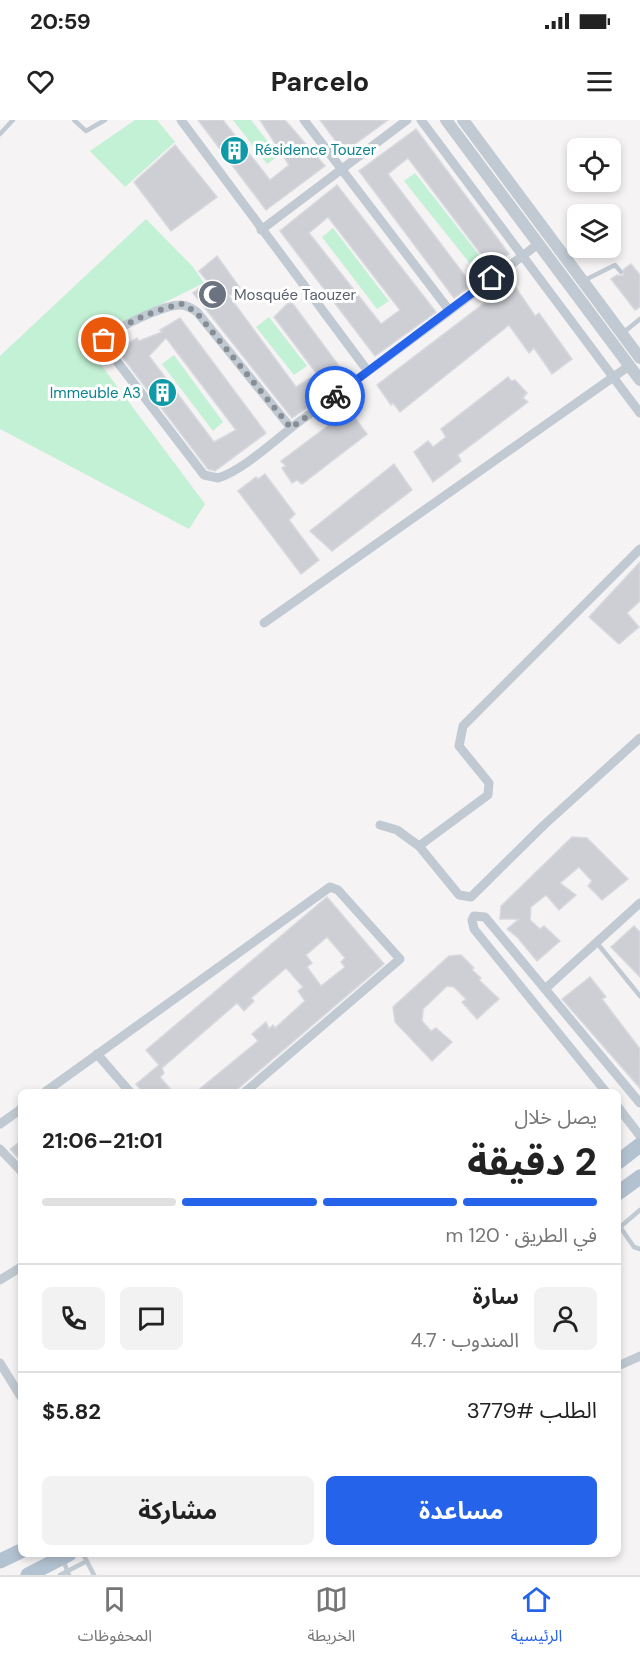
<!DOCTYPE html>
<html lang="ar">
<head>
<meta charset="utf-8">
<style>
  :root { --surface:#fff; --page:#f2f2f2; --text:#222; --muted:#767676; --line:#e0e0e0; --accent:#2563eb }
  body { margin:0; font-family:"DM Sans","Noto Sans Arabic",sans-serif; background:var(--page); color:var(--text); direction:rtl; height:100vh; display:flex; flex-direction:column; font-size:22px; white-space:nowrap }
  * { box-sizing:border-box; margin:0 }
  p { font-size:20px; color:var(--muted) }
  .icon { flex:none; width:33px; height:33px; fill:none; stroke:currentColor; stroke-width:2; stroke-linecap:round; stroke-linejoin:round }
  .map { position:relative; flex:1; overflow:hidden; direction:ltr }
  .panel { position:absolute; left:18px; top:969px; width:603px; height:468px; display:flex; flex-direction:column; background:var(--surface); border-radius:9px; box-shadow:0 3px 9px #0003; direction:rtl }
  .panel>* { flex:none }
  .controls { position:absolute; left:567px; top:18px; display:grid; gap:12px }
  .controls a { display:grid; place-items:center; width:54px; height:54px; border-radius:9px; background:var(--surface); box-shadow:0 3px 9px #0003; font-size:30px }
  .pin { position:absolute; display:grid; place-items:center; width:51px; height:51px; color:#fff; margin:-26px; border:3px solid #fff; border-radius:50%; box-shadow:0 2px 6px #0007 }
  .courier { position:absolute; display:grid; place-items:center; width:60px; height:60px; margin:-30px; border:4px solid #2563eb; border-radius:50%; background:#fff; color:#222; box-shadow:0 2px 8px #0007 }
  .headline em { font-style:normal; font-weight:700 }
  .headline div { display:flex; flex-direction:column-reverse }
  .headline { display:flex; align-items:center; justify-content:space-between; height:102px; padding:0 24px }
  h1 { font-size:39px; font-weight:700; line-height:45px }
  .bar { display:grid; grid-template-columns:repeat(4,1fr); gap:9px 6px; align-content:center; height:72px; padding:0 24px }
  .bar i { height:8px; border-radius:4px; background:var(--line) }
  .bar .active { background:var(--accent) }
  .bar p { grid-column:span 4 }
  .line { display:flex; align-items:center; gap:15px; padding:0 24px; border-top:2px solid var(--line) }
  .line div { flex:1 }
  .round { display:grid; place-items:center; flex:none; width:63px; height:63px; border-radius:9px; background:var(--page) }
  .button { display:flex; gap:12px; margin-top:auto; padding:12px 24px }
  .button a { flex:1; height:69px; border-radius:9px; background:var(--accent); color:#fff; font-size:24px; font-weight:700; line-height:69px; text-align:center }
  .button a+a { background:var(--page); color:var(--text) }
  .status { display:flex; justify-content:space-between; align-items:center; height:42px; padding:0 30px; background:var(--surface); direction:ltr }
  .status svg { height:16px; fill:currentColor }
  header { display:flex; justify-content:space-between; align-items:center; height:78px; padding:0 24px; background:var(--surface); font-size:27px; font-weight:700 }
  .tabs { display:flex; justify-content:space-around; align-items:center; height:84px; border-top:2px solid var(--line); background:var(--surface); font-size:16px; color:var(--muted) }
  .tabs a { display:grid; justify-items:center; gap:3px }
  .tabs .active { color:var(--accent) }
  .map>svg:first-child { display:block }
</style>
</head>
<body>
<div class="status"><b>20:59</b><svg viewBox="0 0 49 12"><path d="M0 12V9h3v3zM5 12V6h3v6zM10 12V3h3v9zM15 12V0h3v12zM26 1h20v11H26zM47 4h2v5h-2z"/></svg></div>
<header><svg class="icon" aria-label="menu" viewBox="0 0 24 24"><path d="M4 6h16M4 12h16M4 18h16"/></svg>Parcelo<svg class="icon" aria-label="heart" viewBox="0 0 24 24"><path d="M12 20l-8-8c-3-5 5-10 8-4 3-6 11-1 8 4z"/></svg></header>
<div class="map">
<svg width="640" height="1455" viewBox="0 0 640 1455">
  <rect width="100%" height="100%" fill="#f5f3f3"/>
  <g fill="#c3f1d5">
    <polygon points="135,0 157,0 175,22 125,67 90,31"/>
    <polygon points="233,0 251,0 279,36 267,44"/>
    <polygon points="415,53 490,149 480,156 404,61"/>
    <polygon points="146,99 193,147 204,163 84,222 205,384 189,409 0,309 0,236"/>
    <polygon points="333,108 389,181 377,189 322,117"/>
    <polygon points="269,197 307,246 294,255 256,207"/>
    <polygon points="174,235 223,302 213,311 162,244"/>
  </g>
  <g fill="#cdcfd5" stroke="#d7d9de" stroke-width="1.5" fill-rule="evenodd">
    <polygon points="198,0 223,0 270,60 289,45 260,0 285,0 325,46 266,90"/>
    <polygon points="320,0 388,0 344,32"/>
    <polygon points="416,9 509,134 490,146 408,38 388,54 472,165 454,178 359,51"/>
    <polygon points="175,25 217,77 171,111 134,62"/>
    <path d="M 337,65 L 436,192 L 375,236 L 280,111 ZM 328,97 L 400,190 L 381,204 L 309,113 Z"/>
    <polygon points="217,136 240,168 229,176 296,267 317,254 274,197 288,183 293,184 348,258 329,272 325,268 308,279 311,285 292,298 193,173 208,162 199,151"/>
    <polygon points="631,144 640,155 640,187 635,190 611,159 617,155 623,156 624,149"/>
    <polygon points="512,162 535,196 539,193 572,239 552,254 534,228 529,233 509,205 400,292 393,283 391,285 377,265"/>
    <path d="M 180,198 L 266,313 L 215,351 L 208,349 L 117,230 L 137,218 L 139,221 L 162,212 L 160,210 ZM 166,218 L 236,310 L 214,322 L 149,236 Z"/>
    <polygon points="508,257 511,261 515,260 527,273 523,278 528,282 458,335 461,341 433,362 414,332 428,321 433,327 446,317 441,309"/>
    <polygon points="349,290 367,314 302,364 297,360 292,363 282,348 286,346 281,341"/>
    <polygon points="394,344 412,370 332,431 310,411"/>
    <polygon points="265,354 295,394 289,400 319,440 301,454 238,371 256,357 258,359"/>
    <polygon points="640,442 640,481 627,493 639,507 619,524 589,497"/>
    <polygon points="572,717 587,718 628,759 602,780 588,766 592,761 579,747 560,763 576,775 559,790 546,775 531,787 530,800 540,809 544,806 560,821 537,841 517,817 507,809 519,799 500,799 501,786"/>
    <path d="M 327,777 L 384,844 L 234,972 L 196,972 L 258,921 L 252,914 L 266,902 L 269,909 L 273,905 L 275,908 L 305,881 L 298,871 L 303,867 L 286,848 L 251,878 L 254,881 L 244,891 L 237,883 L 162,948 L 164,953 L 160,957 L 173,972 L 143,972 L 136,964 L 159,945 L 146,930 ZM 327,817 L 345,838 L 341,842 L 345,847 L 321,866 L 307,847 L 312,843 L 306,835 Z"/>
    <polygon points="634,806 640,812 640,857 611,827"/>
    <polygon points="461,835 474,848 472,850 481,858 479,860 499,879 477,899 462,882 466,879 454,867 447,866 423,889 422,901 431,911 436,908 452,922 432,941 395,902 393,887 449,836"/>
    <polygon points="590,857 606,877 602,879 640,929 640,968 562,879"/>
    <polygon points="21,1021 21,1041 10,1029"/>
  </g>
  <g fill="none" stroke-linecap="round" stroke-linejoin="round">
    <g stroke="#c1cad2" stroke-width="4.5">
      <polyline points="74,0 86,11 105,0"/>
      <polyline points="0,14 13,0"/>
      <polyline points="583,161 615,145 621,152"/>
      <polyline points="624,212 640,199"/>
      <polyline points="597,823 640,876"/>
      <polyline points="618,1104 634,1127 640,1129"/>
      <polyline points="620,1107 640,1090"/>
      <polyline points="83,1434 94,1455"/>
      <polyline points="63,1440 69,1455"/>
      <polyline points="60,1455 87,1441"/>
    </g>
    <g stroke="#c1cad2" stroke-width="9">
      <polyline points="181,0 367,250"/>
      <polyline points="304,0 449,190"/>
      <polyline points="421,0 640,293"/>
      <polyline points="261,110 407,0"/>
      <path d="M 291,308 L 197,192 C 191,188 187,185 180,185 C 164,185 114,208 104,220 L 106,227 L 204,355 L 218,358 C 244,350 277,318 300,301 C 380,243 460,184 538,124"/>
      <polyline points="264,503 629,246"/>
      <polyline points="380,705 397,710 419,726 488,675 489,663 459,626 463,606 640,429"/>
      <polyline points="419,726 459,775 471,777 544,705 640,618"/>
      <polyline points="545,869 640,783"/>
      <polyline points="97,934 130,972"/>
      <polyline points="45,972 330,767 338,770 400,839 245,972"/>
      <polyline points="606,972 474,809 472,800 474,796 485,797 640,983"/>
      <polyline points="618,987 640,1016"/>
      <polyline points="0,1004 21,989"/>
      <polyline points="0,1029 21,1051"/>
      <polyline points="0,1160 21,1147"/>
      <polyline points="0,1243 21,1277"/>
      <polyline points="618,1246 640,1236"/>
    </g>
    <g stroke="#c1cad2" stroke-width="12">
      <polyline points="446,0 640,260"/>
      <polyline points="463,0 640,238"/>
    </g>
    <g stroke="#b3c2d1" stroke-width="15">
      <polyline points="618,1042 640,1025"/>
      <polyline points="618,1073 640,1057"/>
      <polyline points="0,1441 21,1431"/>
      <polyline points="28,1455 69,1434"/>
    </g>
  </g>
  <g fill="none" stroke-linecap="round" stroke-linejoin="round">
    <path stroke="#868d94" stroke-width="6" stroke-dasharray="0 10.8" d="M 104,220 C 113,207 165,186 182,184 L 196,192 L 291,308 L 335,276"/>
    <polyline stroke="#2563eb" stroke-width="8" points="335,276 492,158"/>
  </g>
  <defs>
    <symbol id="building-disc" viewBox="-11 -11 22 22"><circle r="9.5" fill="#0f9aa8" stroke="#fff"/><path d="M-4-6H4V6H1V3H-1V6H-4ZM-2.5-4.3h1.7v1.8h-1.7ZM.8-4.3h1.7v1.8H.8ZM-2.5-1h1.7V.8h-1.7ZM.8-1h1.7V.8H.8Z" fill="#fff"/></symbol>
    <symbol id="mosque-disc" viewBox="-11 -11 22 22"><circle r="9.5" fill="#6b7280" stroke="#fff"/><path d="M3.5-4.9A6 6 0 1 0 3.5 4.9A5 5 0 1 1 3.5-4.9Z" fill="#fff"/></symbol>
  </defs>
  <g fill-rule="evenodd">
    <use href="#building-disc" x="218" y="14" width="33" height="33"/>
    <use href="#mosque-disc" x="196" y="158" width="33" height="33"/>
    <use href="#building-disc" x="146" y="256" width="33" height="33"/>
  </g>
  <g text-anchor="middle" stroke-width="6" stroke-linejoin="round" paint-order="stroke">
    <g font-size="15" fill="#0d838f" stroke="#fff" text-anchor="start">
      <text x="255" y="35">Résidence Touzer</text>
      <text x="141" y="278" text-anchor="end">Immeuble A3</text>
    </g>
    <g font-size="15" fill="#5b616d" stroke="#fff" text-anchor="start">
      <text x="234" y="180">Mosquée Taouzer</text>
    </g>
  </g>
</svg>
<div class="controls">
<a><svg class="icon" aria-label="locate" viewBox="0 0 24 24"><circle cx="12" cy="12" r="6"/><path d="M12 2v4M12 18v4M2 12h4M18 12h4"/></svg></a>
<a><svg class="icon" aria-label="layers" viewBox="0 0 24 24"><path d="M12 4l9 5-9 5-9-5zM3 14l9 5 9-5"/></svg></a>
</div>
<div class="pin" style="left:104px;top:220px;background:#ea580c"><svg class="icon" aria-label="bag" viewBox="0 0 24 24"><path d="M5 8h14l-1 12H6zM9 8a3 3 0 0 1 6 0"/></svg></div>
<div class="pin" style="left:492px;top:158px;background:#1f2937"><svg class="icon" aria-label="home" viewBox="0 0 24 24"><path d="M3 11l9-7 9 7M6 9v11h12V9"/></svg></div>
<div class="courier" style="left:335px;top:276px"><svg class="icon" aria-label="bike" viewBox="0 0 24 24"><circle cx="6" cy="16" r="4"/><circle cx="18" cy="16" r="4"/><path d="M6 16l4-8h5l3 8M10 8l3 8H6M13 5h3"/></svg></div>
<section class="panel">
<div class="headline"><div><h1>2 دقيقة</h1><p>يصل خلال</p></div><em>21:01–21:06</em></div>
<div class="bar"><i class="active"></i><i class="active"></i><i class="active"></i><i></i><p>في الطريق · 120 m</p></div>
<div class="line" style="height:108px"><a class="round"><svg class="icon" aria-label="person" viewBox="0 0 24 24"><circle cx="12" cy="8" r="4"/><path d="M4 21q1-7 8-7t8 7"/></svg></a><div><b>سارة</b><p>المندوب · 4.7</p></div><a class="round"><svg class="icon" aria-label="chat" viewBox="0 0 24 24"><path d="M4 5h16v11H9l-5 4z"/></svg></a><a class="round"><svg class="icon" aria-label="phone" viewBox="0 0 24 24"><path d="M5 4h4l2 5-3 2q2 4 5 5l2-3 5 2v4C11 20 4 13 5 4z"/></svg></a></div>
<div class="line" style="height:78px"><div>الطلب #3779</div><b>$5.82</b></div>
<div class="button"><a>مساعدة</a><a>مشاركة</a></div>
</section>
</div>
<nav class="tabs">
<a class="active"><svg class="icon" aria-label="home" viewBox="0 0 24 24"><path d="M3 11l9-7 9 7M6 9v11h12V9"/></svg>الرئيسية</a>
<a><svg class="icon" aria-label="map" viewBox="0 0 24 24"><path d="M3 6l6-2 6 2 6-2v14l-6 2-6-2-6 2zM9 4v14M15 6v14"/></svg>الخريطة</a>
<a><svg class="icon" aria-label="saved" viewBox="0 0 24 24"><path d="M7 4h10v16l-5-4-5 4z"/></svg>المحفوظات</a>
</nav>
</body>
</html>
